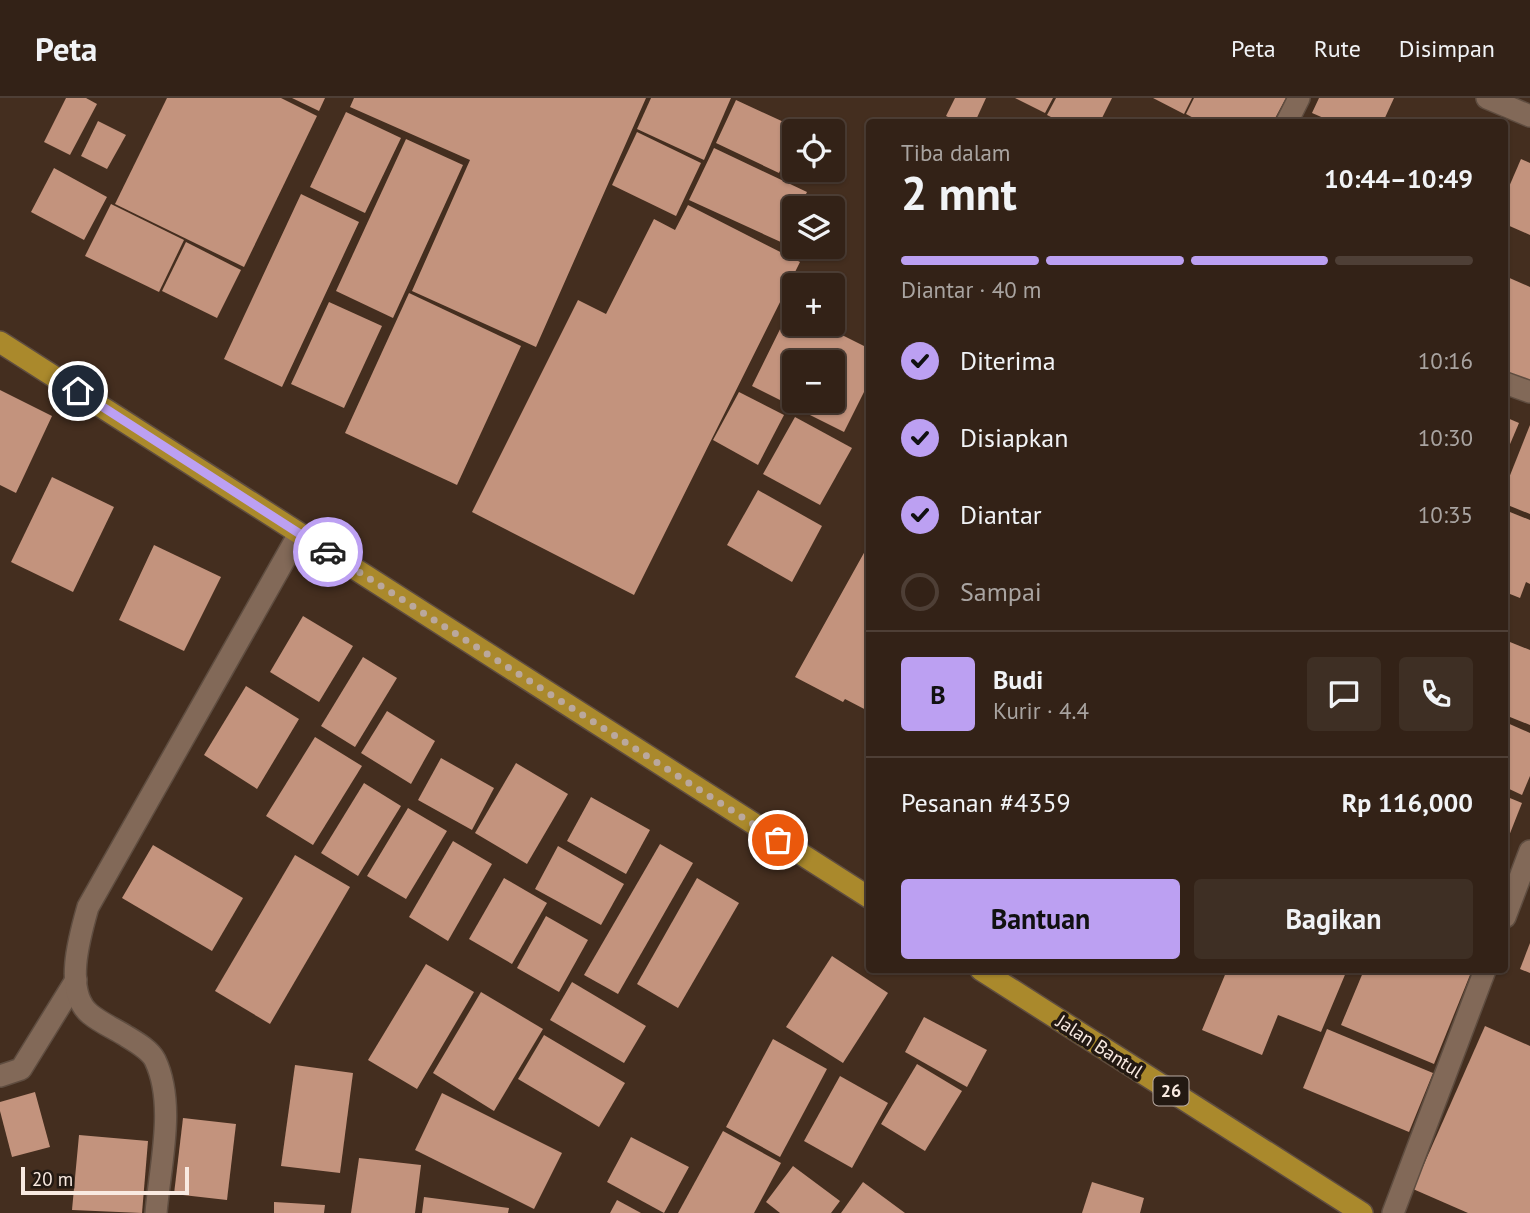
<!DOCTYPE html>
<html lang="id">
<head>
<meta charset="utf-8">
<style>
  :root { --surface:#332217; --page:#3e2f24; --text:#f1f3f6; --muted:#a9a4a1; --line:#4e3f36; --accent:#bca0f2 }
  body { margin:0; font-family:"PT Sans",sans-serif; background:var(--page); color:var(--text); height:100vh; display:flex; flex-direction:column; font-size:26px; white-space:nowrap }
  * { box-sizing:border-box; margin:0 }
  p { font-size:23px; color:var(--muted) }
  .icon { flex:none; width:38px; height:38px; fill:none; stroke:currentColor; stroke-width:2; stroke-linecap:round; stroke-linejoin:round }
  .map { position:relative; flex:1; overflow:hidden }
  .side { position:absolute; left:866px; top:21px; width:642px; height:854px; display:flex; flex-direction:column; background:var(--surface); border-radius:7px; box-shadow:0 2px 5px #0004,0 0 0 2px var(--line) }
  .side>* { flex:none }
  .buttons { position:absolute; left:782px; top:21px; display:grid; gap:14px }
  .buttons a { display:grid; place-items:center; width:63px; height:63px; border-radius:7px; background:var(--surface); box-shadow:0 2px 5px #0004,0 0 0 2px var(--line); font-size:35px }
  .scale { position:absolute; left:21px; bottom:18px; width:168px; box-sizing:border-box; padding-left:7px; border:4px solid #f9eae1; border-top:0; font-size:19px; line-height:24px; white-space:nowrap; color:#f9eae1; -webkit-text-stroke:5px #231912; paint-order:stroke }
  .pin { position:absolute; display:grid; place-items:center; width:60px; height:60px; color:#fff; margin:-30px; border:4px solid #fff; border-radius:50%; box-shadow:0 2px 7px #0007 }
  .courier { position:absolute; display:grid; place-items:center; width:70px; height:70px; margin:-35px; border:5px solid #bca0f2; border-radius:50%; background:#fff; color:#222; box-shadow:0 2px 9px #0007 }
  .headline em { font-style:normal; font-weight:700 }
  .headline div { display:flex; flex-direction:column-reverse }
  .headline { display:flex; align-items:center; justify-content:space-between; height:119px; padding:0 35px }
  h1 { font-size:46px; font-weight:700; line-height:52px }
  .bar { display:grid; grid-template-columns:repeat(4,1fr); gap:10px 7px; align-content:center; height:84px; padding:0 35px }
  .bar i { height:9px; border-radius:5px; background:var(--line) }
  .bar .current { background:var(--accent) }
  .bar p { grid-column:span 4 }
  .line { display:flex; align-items:center; gap:18px; padding:0 35px; border-top:2px solid var(--line) }
  .line div { flex:1 }
  .round { display:grid; place-items:center; flex:none; width:74px; height:74px; border-radius:7px; background:var(--page) }
  ol { padding:0 35px; list-style:none }
  li { display:flex; align-items:center; gap:21px; height:77px }
  li p { margin-inline-start:auto }
  li .icon { padding:7px; border-radius:50%; background:var(--accent); color:#111; stroke-width:4 }
  li:last-child { color:var(--muted) }
  li i { width:38px; height:38px; border:4px solid var(--line); border-radius:50% }
  .button { display:flex; gap:14px; margin-top:auto; padding:14px 35px }
  .button a { flex:1; height:80px; border-radius:7px; background:var(--accent); color:#111; font-size:28px; font-weight:700; line-height:80px; text-align:center }
  .button a+a { background:var(--page); color:var(--text) }
  header { display:flex; align-items:center; gap:42px; box-sizing:border-box; height:98px; padding:0 35px; background:var(--surface); border-bottom:2px solid var(--line) }
  header strong { font-size:33px }
  nav { display:flex; gap:38px; margin-inline-start:auto; font-size:24px }
  .map>svg:first-child { display:block }
</style>
</head>
<body>
<header>
<strong>Peta</strong>
<nav><a>Peta</a><a>Rute</a><a>Disimpan</a></nav>
</header>
<div class="map">
<svg width="1530" height="1115" viewBox="0 0 1530 1115">
  <rect width="100%" height="100%" fill="#442e1f"/>
  <g fill="#c3937d" fill-rule="evenodd">
    <polygon points="66,0 86,0 97,6 70,57 44,44"/>
    <polygon points="167,0 281,0 317,18 244,169 115,106"/>
    <polygon points="292,0 325,0 319,13"/>
    <polygon points="354,0 646,0 536,249 412,193 470,62 350,9"/>
    <polygon points="651,0 731,0 704,62 637,31"/>
    <polygon points="955,0 986,0 975,24 958,24 946,18"/>
    <polygon points="1015,0 1053,0 1045,15"/>
    <polygon points="1056,0 1112,0 1100,24 1061,24 1047,17"/>
    <polygon points="1153,0 1192,0 1184,16"/>
    <polygon points="1194,0 1286,0 1273,24 1201,24 1186,16"/>
    <polygon points="1319,0 1394,0 1383,24 1333,24 1312,15"/>
    <polygon points="736,2 799,31 794,33 794,41 779,75 716,45"/>
    <polygon points="346,14 401,40 365,115 310,89"/>
    <polygon points="98,23 126,37 107,71 81,58"/>
    <polygon points="637,34 701,65 676,118 612,87"/>
    <polygon points="406,41 463,67 393,220 336,193"/>
    <polygon points="714,50 807,94 799,110 794,110 794,120 783,145 689,102"/>
    <polygon points="1521,61 1530,65 1530,137 1505,126 1505,98"/>
    <polygon points="54,70 107,99 84,142 31,114"/>
    <polygon points="301,96 359,124 282,289 224,261"/>
    <polygon points="111,106 184,142 159,194 85,158"/>
    <polygon points="688,107 800,164 634,497 472,414 578,202 606,216 654,121 675,132"/>
    <polygon points="186,144 241,172 217,220 162,193"/>
    <polygon points="1505,178 1530,189 1530,284 1505,273"/>
    <polygon points="409,195 521,248 457,387 345,335"/>
    <polygon points="329,204 382,228 344,310 291,286"/>
    <path d="M 790,211 L 794,213 L 794,226 L 820,226 L 870,251 L 870,282 L 844,334 L 752,288 ZM 794,264 L 833,264 L 833,303 L 794,303 Z"/>
    <polygon points="0,292 52,318 16,395 0,387"/>
    <polygon points="739,294 784,317 758,367 713,342"/>
    <polygon points="795,319 852,350 820,407 763,376"/>
    <polygon points="1505,319 1519,325 1505,358"/>
    <polygon points="1530,327 1530,416 1505,406 1505,390"/>
    <polygon points="52,379 114,409 73,494 11,464"/>
    <polygon points="758,392 822,428 792,484 727,447"/>
    <polygon points="1505,412 1530,422 1530,486 1526,484 1520,500 1505,494"/>
    <polygon points="870,444 870,614 845,601 843,604 795,579"/>
    <polygon points="154,447 221,479 184,553 119,522"/>
    <polygon points="303,518 353,548 319,604 270,574"/>
    <polygon points="1505,542 1530,552 1530,627 1505,617"/>
    <polygon points="363,559 397,580 355,649 321,628"/>
    <polygon points="246,588 299,621 257,691 204,657"/>
    <polygon points="387,613 435,643 411,686 361,655"/>
    <polygon points="1505,624 1530,635 1530,678 1522,697 1505,689"/>
    <polygon points="315,639 362,668 313,747 266,718"/>
    <polygon points="441,660 494,690 472,732 418,702"/>
    <polygon points="516,665 568,696 527,766 475,735"/>
    <polygon points="364,685 401,708 358,778 321,755"/>
    <polygon points="1505,698 1522,705 1505,748"/>
    <polygon points="591,699 650,732 626,776 567,743"/>
    <polygon points="408,710 447,733 406,801 367,778"/>
    <polygon points="453,743 492,766 448,843 409,819"/>
    <polygon points="660,746 693,765 618,896 584,877"/>
    <polygon points="153,747 243,800 212,853 122,800"/>
    <polygon points="558,748 624,786 601,827 535,791"/>
    <polygon points="295,757 350,789 270,926 215,893"/>
    <polygon points="504,780 547,805 512,866 469,841"/>
    <polygon points="697,780 739,805 678,910 637,886"/>
    <polygon points="546,818 588,842 559,894 517,870"/>
    <polygon points="1530,845 1530,875 1520,871"/>
    <polygon points="832,858 888,895 843,965 786,929"/>
    <polygon points="426,866 474,894 417,991 368,962"/>
    <polygon points="1227,872 1347,872 1321,934 1278,917 1262,957 1202,932"/>
    <polygon points="1364,872 1472,872 1434,966 1341,927"/>
    <polygon points="572,884 646,928 624,965 550,922"/>
    <polygon points="481,894 543,931 494,1013 433,975"/>
    <polygon points="924,919 987,952 967,989 905,954"/>
    <polygon points="1485,928 1530,948 1530,1115 1468,1115 1413,1091"/>
    <polygon points="1327,931 1433,975 1409,1034 1303,990"/>
    <polygon points="544,937 625,985 599,1029 518,981"/>
    <polygon points="773,941 827,971 780,1059 726,1029"/>
    <polygon points="917,966 962,993 925,1053 881,1026"/>
    <polygon points="295,967 353,975 340,1075 281,1068"/>
    <polygon points="840,978 888,1005 852,1070 804,1043"/>
    <polygon points="35,994 50,1049 12,1059 0,1013 0,1004"/>
    <polygon points="442,995 562,1055 534,1111 415,1052"/>
    <polygon points="183,1020 236,1026 227,1102 174,1096"/>
    <polygon points="723,1033 781,1065 754,1115 678,1115"/>
    <polygon points="79,1037 148,1043 142,1115 72,1112"/>
    <polygon points="631,1039 689,1069 664,1115 607,1084"/>
    <polygon points="359,1060 421,1067 415,1115 351,1115"/>
    <polygon points="793,1068 840,1103 831,1115 780,1115 766,1104"/>
    <polygon points="863,1084 905,1115 841,1115"/>
    <polygon points="1092,1084 1144,1100 1140,1115 1082,1115"/>
    <polygon points="424,1099 509,1110 508,1115 422,1115"/>
    <polygon points="617,1102 641,1115 610,1115"/>
    <polygon points="274,1104 325,1107 324,1115 274,1115"/>
  </g>
  <g fill="none" stroke-linecap="round" stroke-linejoin="round">
    <defs>
      <g id="minor">
        <polyline points="1487,0 1530,18"/>
        <polyline points="1287,24 1299,0"/>
        <polyline points="1505,285 1530,294"/>
        <polyline points="1505,819 1530,753"/>
        <polyline points="0,978 21,971 76,882"/>
        <path d="M 156,1115 C 160,1067 176,1006 155,962 C 150,952 136,944 126,938 C 115,931 101,925 90,916 C 63,894 80,837 88,809 L 299,436"/>
        <polyline points="1393,1115 1485,872"/>
      </g>
      <g id="major">
        <polyline points="0,244 870,800"/>
        <polyline points="981,872 1362,1115"/>
      </g>
    </defs>
    <use href="#minor" stroke="#5f4d40" stroke-width="24"/>
    <use href="#major" stroke="#5f4d40" stroke-width="24"/>
    <use href="#minor" stroke="#826958" stroke-width="21"/>
    <use href="#major" stroke="#aa892c" stroke-width="21"/>
  </g>
  <g fill="none" stroke-linecap="round" stroke-linejoin="round">
    <polyline stroke="#baa89d" stroke-width="7" stroke-dasharray="0 12.6" points="328,454 778,742"/>
    <polyline stroke="#bca0f2" stroke-width="9" points="78,293 328,454"/>
  </g>
  <g text-anchor="middle" stroke-width="7" stroke-linejoin="round" paint-order="stroke">
    <rect fill="#231912" stroke="#b9aba3" stroke-width="2" x="1153.5" y="978.5" width="35" height="29" rx="5"/>
    <g font-size="18" font-weight="bold" fill="#f9eae1">
      <text x="1171" y="999">26</text>
    </g>
    <g font-size="19" fill="#f9eae1" stroke="#231912">
      <text transform="translate(1100 948) rotate(33)" y="7">Jalan Bantul</text>
    </g>
  </g>
</svg>
<div class="buttons">
<a><svg class="icon" aria-label="locate" viewBox="0 0 24 24"><circle cx="12" cy="12" r="6"/><path d="M12 2v4M12 18v4M2 12h4M18 12h4"/></svg></a>
<a><svg class="icon" aria-label="layers" viewBox="0 0 24 24"><path d="M12 4l9 5-9 5-9-5zM3 14l9 5 9-5"/></svg></a>
<a>+</a>
<a>−</a>
</div>
<div class="scale">20 m</div>
<div class="pin" style="left:778px;top:742px;background:#ea580c"><svg class="icon" aria-label="bag" viewBox="0 0 24 24"><path d="M5 8h14l-1 12H6zM9 8a3 3 0 0 1 6 0"/></svg></div>
<div class="pin" style="left:78px;top:293px;background:#1f2937"><svg class="icon" aria-label="home" viewBox="0 0 24 24"><path d="M3 11l9-7 9 7M6 9v11h12V9"/></svg></div>
<div class="courier" style="left:328px;top:454px"><svg class="icon" aria-label="car" viewBox="0 0 24 24"><path d="M5 17H2v-5l4-1 3-4h7l3 4 3 1v5h-3M9 17h6M6 11h13"/><circle cx="7" cy="17" r="2"/><circle cx="17" cy="17" r="2"/></svg></div>
<section class="side">
<div class="headline"><div><h1>2 mnt</h1><p>Tiba dalam</p></div><em>10:44–10:49</em></div>
<div class="bar"><i class="current"></i><i class="current"></i><i class="current"></i><i></i><p>Diantar · 40 m</p></div>
<ol>
<li><svg class="icon" aria-label="check" viewBox="0 0 24 24"><path d="M5 12l5 5 9-10"/></svg>Diterima<p>10:16</p></li>
<li><svg class="icon" aria-label="check" viewBox="0 0 24 24"><path d="M5 12l5 5 9-10"/></svg>Disiapkan<p>10:30</p></li>
<li><svg class="icon" aria-label="check" viewBox="0 0 24 24"><path d="M5 12l5 5 9-10"/></svg>Diantar<p>10:35</p></li>
<li><i></i>Sampai</li>
</ol>
<div class="line" style="height:126px"><b class="round" style="background:var(--accent);color:#111">B</b><div><b>Budi</b><p>Kurir · 4.4</p></div><a class="round"><svg class="icon" aria-label="chat" viewBox="0 0 24 24"><path d="M4 5h16v11H9l-5 4z"/></svg></a><a class="round"><svg class="icon" aria-label="phone" viewBox="0 0 24 24"><path d="M5 4h4l2 5-3 2q2 4 5 5l2-3 5 2v4C11 20 4 13 5 4z"/></svg></a></div>
<div class="line" style="height:91px"><div>Pesanan #4359</div><b>Rp 116,000</b></div>
<div class="button"><a>Bantuan</a><a>Bagikan</a></div>
</section>
</div>
</body>
</html>
